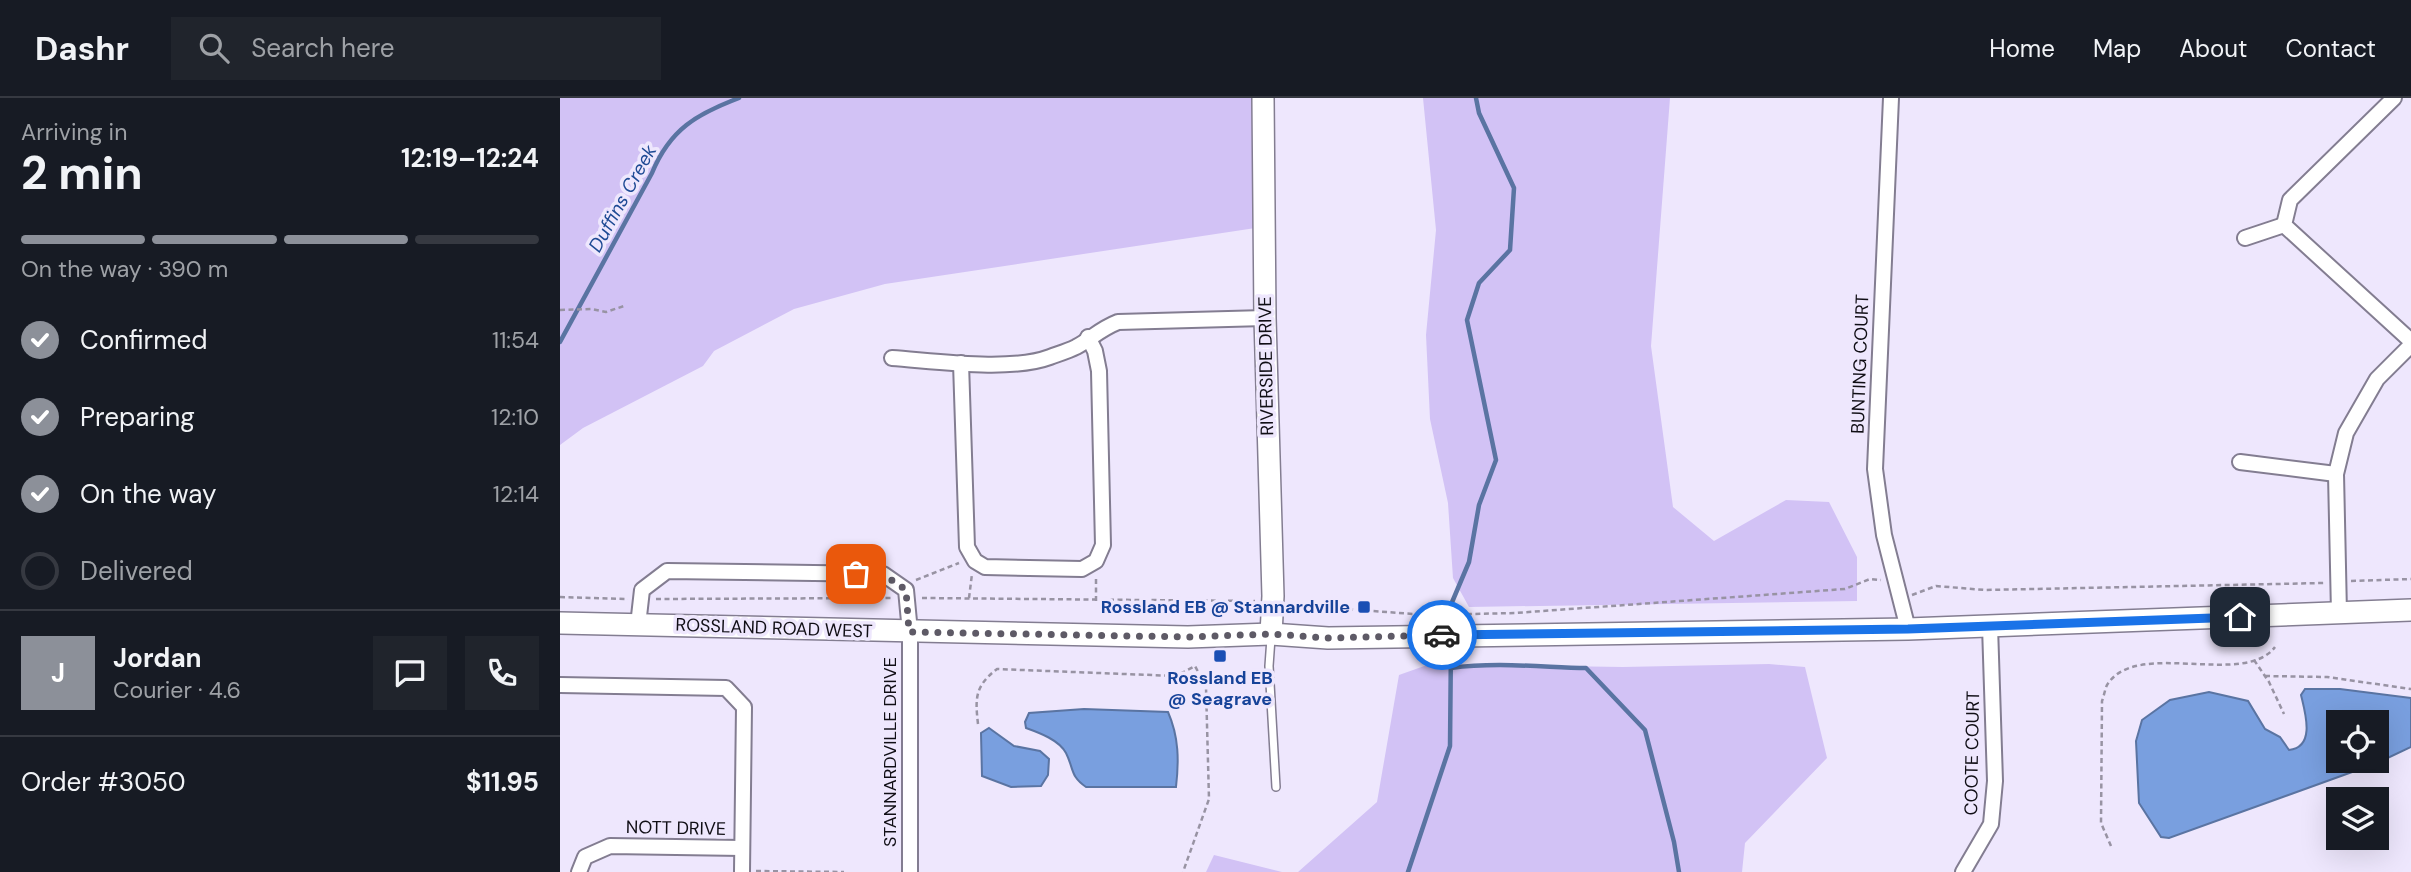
<!DOCTYPE html>
<html lang="en">
<head>
<meta charset="utf-8">
<style>
  :root { --surface:#171b24; --page:#20242c; --text:#f1f3f6; --muted:#9ea1a6; --line:#363941; --accent:#8c9099 }
  body { margin:0; font-family:"DM Sans",sans-serif; background:var(--page); color:var(--text); height:100vh; display:flex; flex-direction:column; font-size:26px; white-space:nowrap }
  * { box-sizing:border-box; margin:0 }
  p { font-size:23px; color:var(--muted) }
  .icon { flex:none; width:38px; height:38px; fill:none; stroke:currentColor; stroke-width:2; stroke-linecap:round; stroke-linejoin:round }
  .map { position:relative; flex:1; overflow:hidden }
  .drawer { display:flex; flex-direction:column; background:var(--surface); width:560px }
  .drawer>* { flex:none }
  .buttons { position:absolute; left:1766px; top:612px; display:grid; gap:14px }
  .buttons a { display:grid; place-items:center; width:63px; height:63px; border-radius:0px; background:var(--surface); box-shadow:0 7px 28px #0002; font-size:35px }
  .pin { position:absolute; display:grid; place-items:center; width:60px; height:60px; color:#fff; margin:-30px; border-radius:14px; box-shadow:0 4px 10px #0006 }
  .courier { position:absolute; display:grid; place-items:center; width:70px; height:70px; margin:-35px; border:5px solid #1a73e8; border-radius:50%; background:#fff; color:#222; box-shadow:0 2px 9px #0007 }
  .headline em { font-style:normal; font-weight:700 }
  .headline div { display:flex; flex-direction:column-reverse }
  .headline { display:flex; align-items:center; justify-content:space-between; height:119px; padding:0 21px }
  h1 { font-size:46px; font-weight:700; line-height:52px }
  .bar { display:grid; grid-template-columns:repeat(4,1fr); gap:10px 7px; align-content:center; height:84px; padding:0 21px }
  .bar i { height:9px; border-radius:5px; background:var(--line) }
  .bar .on { background:var(--accent) }
  .bar p { grid-column:span 4 }
  .line { display:flex; align-items:center; gap:18px; padding:0 21px; border-top:2px solid var(--line) }
  .line div { flex:1 }
  .round { display:grid; place-items:center; flex:none; width:74px; height:74px; border-radius:0px; background:var(--page) }
  ol { padding:0 21px; list-style:none }
  li { display:flex; align-items:center; gap:21px; height:77px }
  li p { margin-inline-start:auto }
  li .icon { padding:7px; border-radius:50%; background:var(--accent); color:#fff; stroke-width:4 }
  li:last-child { color:var(--muted) }
  li i { width:38px; height:38px; border:4px solid var(--line); border-radius:50% }
  header { display:flex; align-items:center; gap:42px; box-sizing:border-box; height:98px; padding:0 35px; background:var(--surface); border-bottom:2px solid var(--line) }
  header strong { font-size:33px }
  nav { display:flex; gap:38px; margin-inline-start:auto; font-size:24px }
  .search { width:490px; height:63px; background:var(--page); display:flex; align-items:center; gap:18px; box-sizing:border-box; padding:0 24px; border-radius:0px; color:var(--muted); font-size:26px }
  main { display:flex; flex:1; min-height:0 }
  .map>svg:first-child { display:block }
</style>
</head>
<body>
<header>
<strong>Dashr</strong>
<div class="search"><svg class="icon" aria-label="search" viewBox="0 0 24 24"><circle cx="10" cy="10" r="6"/><path d="M15 15l6 6"/></svg>Search here</div>
<nav><a>Home</a><a>Map</a><a>About</a><a>Contact</a></nav>
</header>
<main>
<section class="drawer">
<div class="headline"><div><h1>2 min</h1><p>Arriving in</p></div><em>12:19–12:24</em></div>
<div class="bar"><i class="on"></i><i class="on"></i><i class="on"></i><i></i><p>On the way · 390 m</p></div>
<ol>
<li><svg class="icon" aria-label="check" viewBox="0 0 24 24"><path d="M5 12l5 5 9-10"/></svg>Confirmed<p>11:54</p></li>
<li><svg class="icon" aria-label="check" viewBox="0 0 24 24"><path d="M5 12l5 5 9-10"/></svg>Preparing<p>12:10</p></li>
<li><svg class="icon" aria-label="check" viewBox="0 0 24 24"><path d="M5 12l5 5 9-10"/></svg>On the way<p>12:14</p></li>
<li><i></i>Delivered</li>
</ol>
<div class="line" style="height:126px"><b class="round" style="background:var(--accent);color:#fff">J</b><div><b>Jordan</b><p>Courier · 4.6</p></div><a class="round"><svg class="icon" aria-label="chat" viewBox="0 0 24 24"><path d="M4 5h16v11H9l-5 4z"/></svg></a><a class="round"><svg class="icon" aria-label="phone" viewBox="0 0 24 24"><path d="M5 4h4l2 5-3 2q2 4 5 5l2-3 5 2v4C11 20 4 13 5 4z"/></svg></a></div>
<div class="line" style="height:91px"><div>Order #3050</div><b>$11.95</b></div>
</section>
<div class="map">
<svg width="1851" height="774" viewBox="0 0 1851 774">
  <rect width="100%" height="100%" fill="#eee7fd"/>
  <g fill="#d2c2f5">
    <polygon points="0,0 697,0 702,129 325,186 234,211 154,253 143,268 23,330 0,347"/>
    <polygon points="863,0 1110,0 1091,248 1113,409 1154,443 1226,402 1269,404 1297,459 1297,503 909,509 893,480 888,405 870,321 866,237 876,132"/>
    <polygon points="870,566 1063,569 1209,566 1245,569 1267,660 1185,745 1182,774 738,774 817,704 839,577"/>
    <polygon points="654,757 722,774 646,774"/>
  </g>
  <g fill="#799fdf" stroke="#5a74a2" stroke-width="2" fill-rule="evenodd">
    <path d="M 1745,591 L 1780,591 L 1851,600 L 1851,649 L 1817,665 L 1609,740 L 1601,739 L 1579,705 L 1576,643 L 1582,622 L 1610,602 L 1649,594 L 1688,603 L 1705,631 L 1720,639 L 1729,652 C 1756,649 1745,614 1741,597 ZM 1778,625 L 1816,625 L 1816,663 L 1778,663 Z"/>
    <path d="M 524,611 L 608,614 C 619,639 619,663 616,689 L 526,689 C 510,678 514,671 506,655 C 499,642 480,635 466,630 L 465,624 L 469,615 Z"/>
    <polygon points="429,630 454,648 480,653 489,661 488,677 481,688 451,689 422,678 421,635"/>
  </g>
  <g fill="none" stroke-linecap="round" stroke-linejoin="round">
    <g stroke="#5a74a2" stroke-width="4.5">
      <path d="M 0,244 L 92,75 C 110,31 137,16 179,0"/>
      <polyline points="891,532 890,509 909,464 919,407 936,362 907,222 919,185 950,152 954,90 919,15 916,0"/>
      <path d="M 891,570 C 935,564 981,569 1026,570 L 1085,632 L 1114,744 L 1119,774"/>
      <polyline points="848,774 890,648 891,545"/>
    </g>
    <defs>
      <polyline id="lane" points="711,540 709,568 716,689"/>
      <g id="street">
        <polyline points="1331,0 1315,371 1324,437 1348,531"/>
        <polyline points="1834,0 1730,102 1724,127 1851,243"/>
        <polyline points="1685,140 1724,127"/>
        <path d="M 332,260 C 375,263 450,274 490,259 C 498,256 508,253 516,249 C 531,241 540,231 558,224 L 705,220"/>
        <polyline points="401,265 407,449 415,463 425,469 522,471 536,463 543,447 539,273 535,253 528,239"/>
        <polyline points="1680,364 1776,376"/>
        <polyline points="1779,515 1776,376 1786,335 1817,281 1851,247"/>
        <polyline points="78,527 82,492 107,473 323,476 346,492 350,534 350,774"/>
        <polyline points="0,587 166,590 184,609 182,774"/>
        <polyline points="19,774 25,759 50,748 182,750"/>
        <polyline points="1403,774 1431,726 1435,683 1430,528"/>
      </g>
      <g id="secondary">
        <polyline points="703,0 705,220 713,498 711,536"/>
        <polyline points="0,525 628,539 711,536 768,540 1348,531 1851,512"/>
      </g>
    </defs>
    <use href="#lane" stroke="#837d91" stroke-width="10"/>
    <use href="#street" stroke="#837d91" stroke-width="18"/>
    <use href="#secondary" stroke="#837d91" stroke-width="24"/>
    <g stroke="#9893a3" stroke-width="2.5" stroke-dasharray="5 3.5" stroke-linecap="butt">
      <polyline points="0,212 31,211 46,214 64,208"/>
      <polyline points="356,482 399,465"/>
      <polyline points="1791,483 1851,481"/>
      <polyline points="1352,497 1376,488 1425,492 1764,485"/>
      <polyline points="0,499 68,501"/>
      <polyline points="362,500 695,503"/>
      <polyline points="409,500 412,476"/>
      <polyline points="96,501 334,500"/>
      <polyline points="536,503 536,478"/>
      <polyline points="729,505 746,508 866,517 955,515 1285,491 1310,481 1321,482"/>
      <polyline points="1694,562 1709,584 1724,616"/>
      <polyline points="1705,578 1767,579 1851,591"/>
      <path d="M 418,626 C 415,600 415,588 437,571 L 616,578 L 635,568 L 646,589 L 649,701 L 623,774"/>
      <path d="M 1551,748 L 1541,725 L 1542,603 C 1544,598 1545,591 1547,587 C 1576,540 1684,590 1715,549"/>
      <polyline points="196,773 284,774"/>
    </g>
    <use href="#lane" stroke="#fff" stroke-width="7"/>
    <use href="#street" stroke="#fff" stroke-width="14"/>
    <use href="#secondary" stroke="#fff" stroke-width="21"/>
  </g>
  <g fill="none" stroke-linecap="round" stroke-linejoin="round">
    <polyline stroke="#5e5a66" stroke-width="7" stroke-dasharray="0 12.6" points="296,476 323,476 346,492 349,534 628,539 711,536 768,540 882,537"/>
    <polyline stroke="#1a73e8" stroke-width="9" points="882,537 1348,531 1680,519"/>
  </g>
  <g fill="#1a4fb4" stroke="#eee7fd" stroke-width="2.5">
    <rect x="797" y="502" width="14" height="14" rx="3.5"/>
    <rect x="653" y="551" width="14" height="14" rx="3.5"/>
  </g>
  <g text-anchor="middle" stroke-width="7" stroke-linejoin="round" paint-order="stroke">
    <g font-size="18" fill="#100e15" stroke="#eee7fd">
      <text transform="translate(1300 266) rotate(-88)" y="6">BUNTING COURT</text>
      <text transform="translate(706 268) rotate(-91)" y="6">RIVERSIDE DRIVE</text>
      <text transform="translate(214 530) rotate(2)" y="6">ROSSLAND ROAD WEST</text>
      <text transform="translate(330 654) rotate(-90)" y="6">STANNARDVILLE DRIVE</text>
      <text transform="translate(1412 655) rotate(-89)" y="6">COOTE COURT</text>
      <text transform="translate(116 730) rotate(1)" y="6">NOTT DRIVE</text>
    </g>
    <g font-size="18" font-weight="bold" fill="#164399" stroke="#eee7fd" text-anchor="end">
      <text x="790" y="515">Rossland EB @ Stannardville</text>
      <text x="660" y="586" text-anchor="middle">Rossland EB<tspan x="660" dy="21">@ Seagrave</tspan></text>
    </g>
    <g font-size="19" font-style="italic" fill="#1e4a94" stroke="#eee7fd">
      <text transform="translate(62 100) rotate(-61)" y="7">Duffins Creek</text>
    </g>
  </g>
</svg>
<div class="buttons">
<a><svg class="icon" aria-label="locate" viewBox="0 0 24 24"><circle cx="12" cy="12" r="6"/><path d="M12 2v4M12 18v4M2 12h4M18 12h4"/></svg></a>
<a><svg class="icon" aria-label="layers" viewBox="0 0 24 24"><path d="M12 4l9 5-9 5-9-5zM3 14l9 5 9-5"/></svg></a>
</div>
<div class="pin" style="left:296px;top:476px;background:#ea580c"><svg class="icon" aria-label="bag" viewBox="0 0 24 24"><path d="M5 8h14l-1 12H6zM9 8a3 3 0 0 1 6 0"/></svg></div>
<div class="pin" style="left:1680px;top:519px;background:#1f2937"><svg class="icon" aria-label="home" viewBox="0 0 24 24"><path d="M3 11l9-7 9 7M6 9v11h12V9"/></svg></div>
<div class="courier" style="left:882px;top:537px"><svg class="icon" aria-label="car" viewBox="0 0 24 24"><path d="M5 17H2v-5l4-1 3-4h7l3 4 3 1v5h-3M9 17h6M6 11h13"/><circle cx="7" cy="17" r="2"/><circle cx="17" cy="17" r="2"/></svg></div>
</div>
</main>
</body>
</html>
